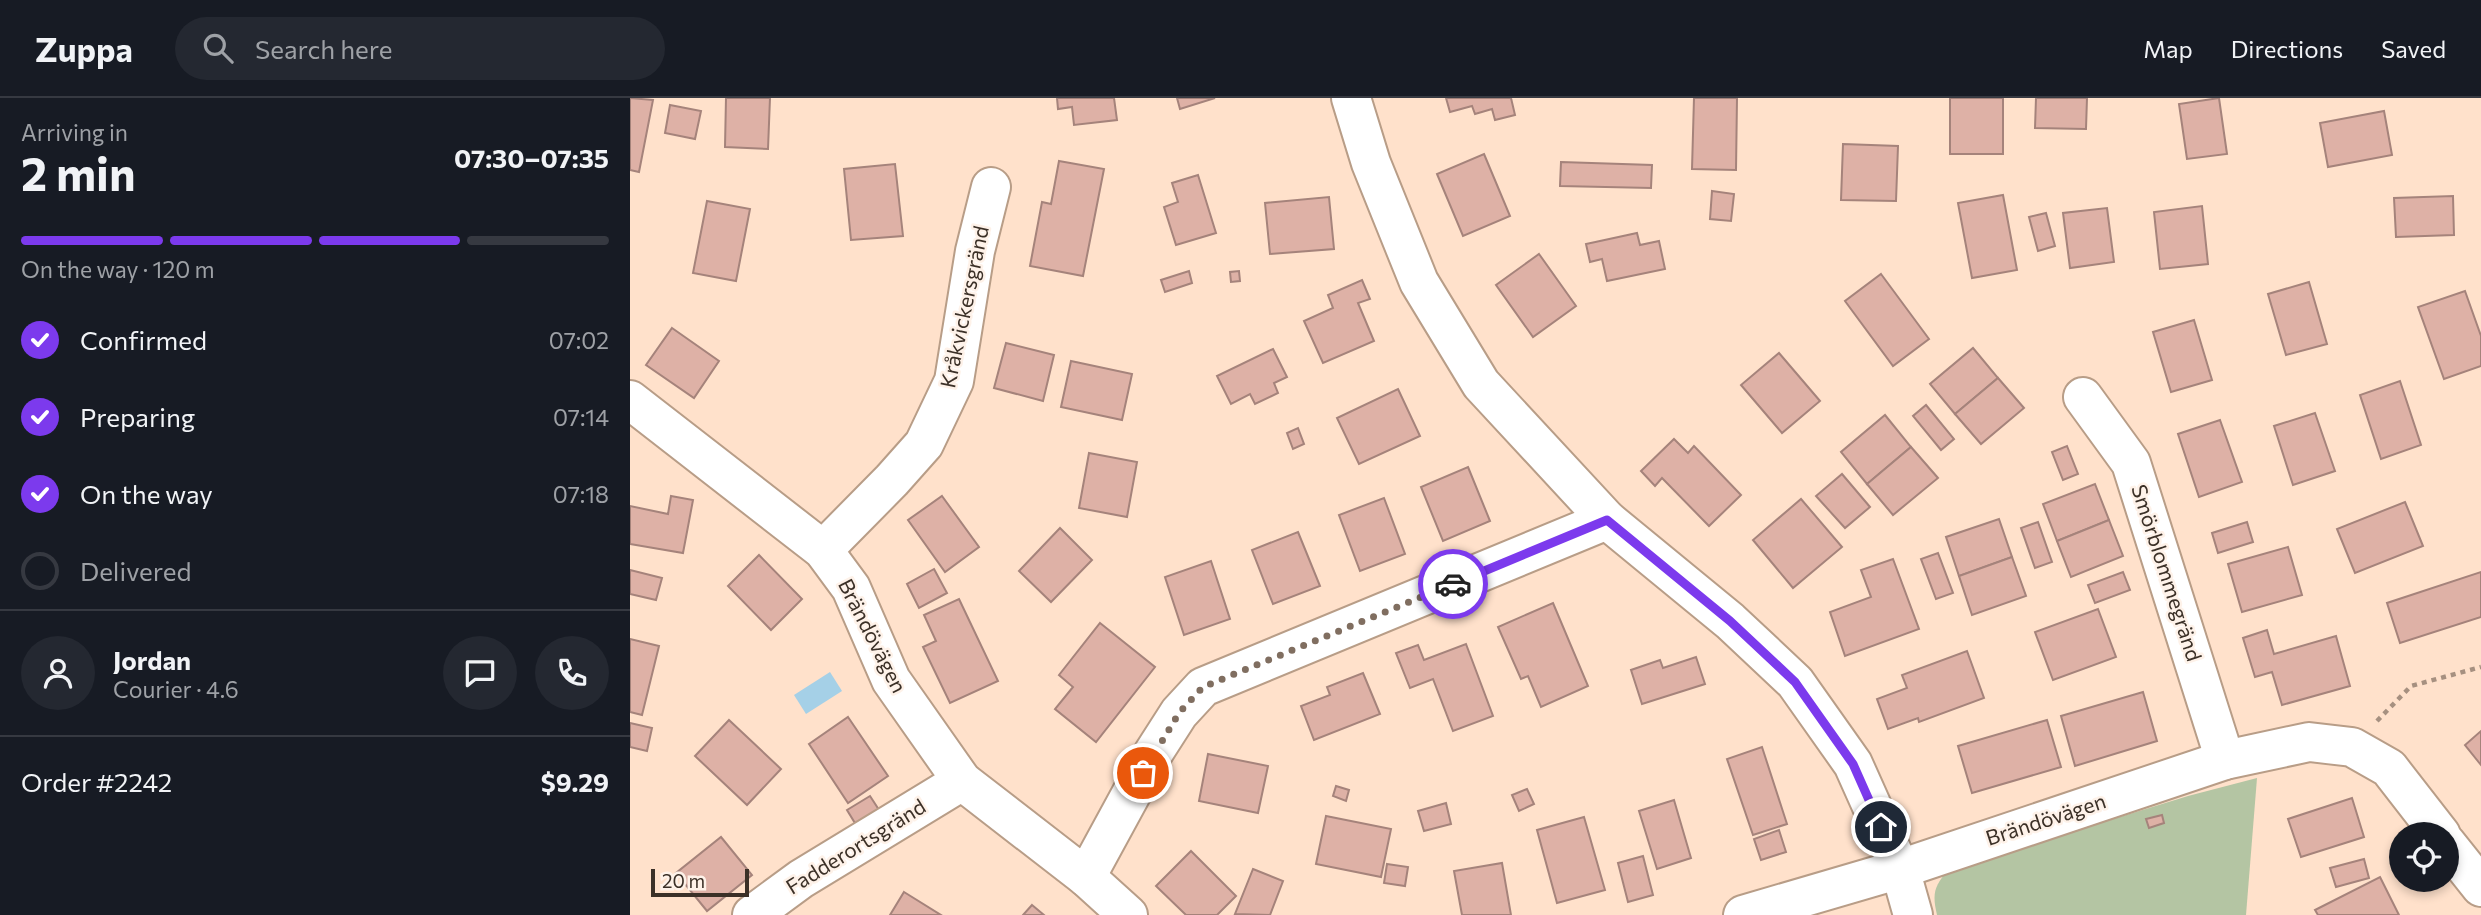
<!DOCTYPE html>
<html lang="en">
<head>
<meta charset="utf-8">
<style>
  :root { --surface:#171b24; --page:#242831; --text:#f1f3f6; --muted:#9ea1a6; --line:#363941; --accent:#7c3aed }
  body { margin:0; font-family:Commissioner,sans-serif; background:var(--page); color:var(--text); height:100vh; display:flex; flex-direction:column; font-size:26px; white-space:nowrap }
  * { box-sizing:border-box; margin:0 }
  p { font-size:23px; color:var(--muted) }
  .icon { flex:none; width:38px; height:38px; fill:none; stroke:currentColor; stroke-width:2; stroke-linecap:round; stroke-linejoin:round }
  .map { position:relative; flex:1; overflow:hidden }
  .panel { display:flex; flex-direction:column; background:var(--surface); width:630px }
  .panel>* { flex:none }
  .fabs { position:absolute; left:1759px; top:724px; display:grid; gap:14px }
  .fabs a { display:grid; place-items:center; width:70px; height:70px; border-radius:50%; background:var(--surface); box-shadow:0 4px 10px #0003; font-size:35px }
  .scale { position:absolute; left:21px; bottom:18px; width:98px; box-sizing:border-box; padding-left:7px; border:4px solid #3b3027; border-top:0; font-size:19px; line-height:24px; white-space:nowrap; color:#3b3027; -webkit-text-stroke:5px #fef2e9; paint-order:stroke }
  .pin { position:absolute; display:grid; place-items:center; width:60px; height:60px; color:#fff; margin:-30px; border:4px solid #fff; border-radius:50%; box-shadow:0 2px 7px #0007 }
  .courier { position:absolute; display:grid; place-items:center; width:70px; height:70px; margin:-35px; border:5px solid #7c3aed; border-radius:50%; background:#fff; color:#222; box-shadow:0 2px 9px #0007 }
  .overview em { font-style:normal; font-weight:700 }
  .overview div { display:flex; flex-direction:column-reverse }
  .overview { display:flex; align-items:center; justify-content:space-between; height:119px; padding:0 21px }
  h1 { font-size:46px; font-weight:700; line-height:52px }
  .bar { display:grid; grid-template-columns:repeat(4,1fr); gap:10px 7px; align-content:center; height:84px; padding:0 21px }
  .bar i { height:9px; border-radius:5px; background:var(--line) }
  .bar .active { background:var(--accent) }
  .bar p { grid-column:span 4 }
  .line { display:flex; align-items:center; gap:18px; padding:0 21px; border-top:2px solid var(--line) }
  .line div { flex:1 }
  .round { display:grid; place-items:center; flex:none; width:74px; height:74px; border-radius:37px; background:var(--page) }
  ol { padding:0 21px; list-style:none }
  li { display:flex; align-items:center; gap:21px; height:77px }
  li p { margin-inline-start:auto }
  li .icon { padding:7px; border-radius:50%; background:var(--accent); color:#fff; stroke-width:4 }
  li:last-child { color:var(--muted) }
  li i { width:38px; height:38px; border:4px solid var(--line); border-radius:50% }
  header { display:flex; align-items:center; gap:42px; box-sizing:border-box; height:98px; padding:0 35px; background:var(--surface); border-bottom:2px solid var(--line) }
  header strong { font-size:33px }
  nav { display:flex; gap:38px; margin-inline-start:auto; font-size:24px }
  .search { width:490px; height:63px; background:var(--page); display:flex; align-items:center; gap:18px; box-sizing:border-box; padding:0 24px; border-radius:38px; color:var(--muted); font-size:26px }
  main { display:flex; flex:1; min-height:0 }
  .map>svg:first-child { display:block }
</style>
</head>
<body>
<header>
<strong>Zuppa</strong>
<div class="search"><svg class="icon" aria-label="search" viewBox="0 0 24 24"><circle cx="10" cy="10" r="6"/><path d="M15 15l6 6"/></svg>Search here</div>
<nav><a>Map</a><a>Directions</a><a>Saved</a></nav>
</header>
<main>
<section class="panel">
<div class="overview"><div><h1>2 min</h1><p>Arriving in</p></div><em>07:30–07:35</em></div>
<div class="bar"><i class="active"></i><i class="active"></i><i class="active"></i><i></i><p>On the way · 120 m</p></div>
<ol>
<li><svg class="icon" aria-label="check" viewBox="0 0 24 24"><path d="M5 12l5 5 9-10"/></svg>Confirmed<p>07:02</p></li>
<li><svg class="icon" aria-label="check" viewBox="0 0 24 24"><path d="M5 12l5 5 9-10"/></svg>Preparing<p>07:14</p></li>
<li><svg class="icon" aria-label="check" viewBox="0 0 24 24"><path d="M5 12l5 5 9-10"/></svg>On the way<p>07:18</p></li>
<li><i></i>Delivered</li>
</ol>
<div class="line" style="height:126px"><a class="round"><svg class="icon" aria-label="person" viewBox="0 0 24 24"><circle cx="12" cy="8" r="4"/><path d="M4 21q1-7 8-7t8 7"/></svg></a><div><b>Jordan</b><p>Courier · 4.6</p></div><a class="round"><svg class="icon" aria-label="chat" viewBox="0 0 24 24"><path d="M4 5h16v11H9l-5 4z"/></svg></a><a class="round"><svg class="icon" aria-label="phone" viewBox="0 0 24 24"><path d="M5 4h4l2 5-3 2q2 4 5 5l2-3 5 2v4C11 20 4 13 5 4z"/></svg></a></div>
<div class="line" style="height:91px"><div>Order #2242</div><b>$9.29</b></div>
</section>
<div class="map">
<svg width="1851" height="817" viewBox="0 0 1851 817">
  <rect width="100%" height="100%" fill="#ffe1cb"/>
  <path fill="#b4c5a3" d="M 1627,680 L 1616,817 L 1307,817 C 1302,795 1304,789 1318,772 L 1558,698 Z"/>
  <polygon fill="#a5d0e7" points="200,574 212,593 176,616 164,597"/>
  <g fill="#deb1a6" stroke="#a5837b" stroke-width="2">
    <polygon points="0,0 23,2 9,74 0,72"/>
    <polygon points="96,0 140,0 138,51 95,49"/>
    <polygon points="427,0 484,0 487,22 444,27 442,9 428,11"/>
    <polygon points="547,0 585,0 550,11"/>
    <polygon points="816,0 881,0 885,17 865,22 862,11 845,16 842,8 820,14"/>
    <polygon points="1064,0 1107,0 1106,72 1062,71"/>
    <rect x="1320" y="0" width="53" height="56"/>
    <polygon points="1406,0 1457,0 1456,31 1405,30"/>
    <polygon points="1589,0 1597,56 1557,61 1549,6"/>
    <polygon points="40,7 71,13 65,41 35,35"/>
    <polygon points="1754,13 1762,57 1698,69 1690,25"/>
    <polygon points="1213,46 1268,48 1266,103 1211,102"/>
    <polygon points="854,56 880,118 833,138 807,76"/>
    <polygon points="429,63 474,71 453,178 400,168 412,104 421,106"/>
    <polygon points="931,64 1022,67 1021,90 930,88"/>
    <polygon points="265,66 273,138 221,142 214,71"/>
    <polygon points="568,77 586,135 546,147 534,109 548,104 542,85"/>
    <polygon points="1082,93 1104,96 1101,123 1080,121"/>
    <polygon points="1373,97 1387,172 1342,180 1328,105"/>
    <polygon points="1823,98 1824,137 1766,139 1764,100"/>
    <polygon points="699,99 704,151 640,156 635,105"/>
    <polygon points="77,103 120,111 106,183 63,175"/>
    <polygon points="1572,108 1578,166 1530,171 1524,114"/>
    <polygon points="1477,110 1484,164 1440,170 1433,115"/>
    <polygon points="1416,115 1425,148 1408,153 1399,119"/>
    <polygon points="1007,135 1010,147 1029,143 1035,171 977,183 972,161 960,164 956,146"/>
    <polygon points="909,156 946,208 903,239 866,187"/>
    <polygon points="559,173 562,185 535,194 531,182"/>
    <polygon points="609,173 610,183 601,184 600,174"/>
    <polygon points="1251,176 1299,241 1263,268 1215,203"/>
    <polygon points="732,182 740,201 728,205 744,243 693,265 674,223 703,210 698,197"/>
    <polygon points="1679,184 1697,246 1656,257 1638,196"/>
    <polygon points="1835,193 1851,238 1851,268 1814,281 1788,209"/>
    <polygon points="1564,222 1582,282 1541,294 1523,234"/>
    <polygon points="42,230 89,263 64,300 16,267"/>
    <polygon points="376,245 424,257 413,303 364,290"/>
    <polygon points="1343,250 1368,280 1325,316 1300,286"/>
    <polygon points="643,251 657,279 644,285 648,295 625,306 620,296 601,306 587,278"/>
    <polygon points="1149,255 1190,303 1152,335 1111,287"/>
    <polygon points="441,263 502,276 492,322 431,309"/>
    <polygon points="1368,280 1394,310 1351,346 1325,316"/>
    <polygon points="1770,283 1791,347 1751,361 1730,297"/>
    <polygon points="768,291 790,338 729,366 707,320"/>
    <polygon points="1296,307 1324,341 1311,352 1283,318"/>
    <polygon points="1685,315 1705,373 1663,387 1644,328"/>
    <polygon points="1255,317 1281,349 1237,386 1211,354"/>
    <polygon points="1590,322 1612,384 1569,399 1548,336"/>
    <polygon points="668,330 674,346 663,351 657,335"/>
    <polygon points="1044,341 1058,355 1064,348 1111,397 1079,428 1032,380 1025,388 1011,373"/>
    <polygon points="1437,348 1448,376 1433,382 1422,354"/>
    <polygon points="1281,349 1308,380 1263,417 1237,386"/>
    <polygon points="459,355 507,364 497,419 449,410"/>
    <polygon points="838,369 860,423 813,443 791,389"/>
    <polygon points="1212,376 1240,409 1215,430 1186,398"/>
    <polygon points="1465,386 1479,422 1427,443 1413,406"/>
    <polygon points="41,398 63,402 53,455 0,446 0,408 38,416"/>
    <polygon points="312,398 349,449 315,474 278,422"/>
    <polygon points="754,400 775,456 730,473 709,417"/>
    <polygon points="1171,401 1212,449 1163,490 1123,442"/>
    <polygon points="1775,404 1793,448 1725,475 1707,431"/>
    <polygon points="1369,421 1382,459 1329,478 1316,439"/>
    <polygon points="1479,422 1493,458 1441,479 1427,443"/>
    <polygon points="1408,424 1422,464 1405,470 1391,430"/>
    <polygon points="1617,424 1623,444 1588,455 1582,435"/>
    <polygon points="430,430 462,462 421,504 389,473"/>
    <polygon points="668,434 690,488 643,506 622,452"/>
    <polygon points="1658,449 1672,497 1612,514 1598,466"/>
    <polygon points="1308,455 1323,495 1306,501 1291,461"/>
    <polygon points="129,457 172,501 141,532 98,488"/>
    <polygon points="1382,459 1396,498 1342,517 1329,478"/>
    <polygon points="1263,461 1289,531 1215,558 1200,514 1241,499 1231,472"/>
    <polygon points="581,463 600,521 554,537 535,479"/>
    <polygon points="304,471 317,495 289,510 277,486"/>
    <polygon points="0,472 32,480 26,502 0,496"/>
    <polygon points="1493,474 1500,492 1465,505 1458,487"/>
    <polygon points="1851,474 1851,519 1770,545 1757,505"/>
    <polygon points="329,501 368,583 320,605 293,549 306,543 294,517"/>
    <polygon points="923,505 958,588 911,609 898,578 891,581 868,529"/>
    <polygon points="1468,511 1486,559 1423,582 1405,534"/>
    <polygon points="470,525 525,569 466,644 425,611 443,589 429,577"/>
    <polygon points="1637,532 1644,556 1706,538 1720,588 1652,607 1642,574 1625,579 1613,540"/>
    <polygon points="0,541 29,548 12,617 0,614"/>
    <polygon points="836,546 863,618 823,633 803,581 780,590 766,555 788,547 794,562"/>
    <polygon points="1337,553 1354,600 1289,624 1288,620 1258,631 1247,601 1277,590 1272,577"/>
    <polygon points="1066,559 1075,586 1012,606 1001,572 1030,562 1033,570"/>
    <polygon points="733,575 750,616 684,642 671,608 700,597 697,589"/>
    <polygon points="1513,594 1527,643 1445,668 1431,618"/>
    <polygon points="218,619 258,678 218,705 179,646"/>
    <polygon points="99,622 151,671 117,707 65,658"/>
    <polygon points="1417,622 1431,669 1342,695 1328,648"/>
    <polygon points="0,625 22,630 17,653 0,649"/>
    <polygon points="1851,633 1851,667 1835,647"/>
    <polygon points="1132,649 1157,726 1123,737 1097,661"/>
    <polygon points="578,656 638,668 628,715 569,703"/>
    <polygon points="706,688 719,692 716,703 703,698"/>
    <polygon points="897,691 904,706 889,713 882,697"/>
    <polygon points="240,698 251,715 228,730 217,712"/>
    <polygon points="1722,700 1734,739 1671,759 1658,721"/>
    <polygon points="1044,702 1061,760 1027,771 1009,713"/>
    <polygon points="816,705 821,726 794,733 788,713"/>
    <polygon points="1532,717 1534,725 1519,730 1516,721"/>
    <polygon points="696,718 761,731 751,779 686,766"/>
    <polygon points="954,719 975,792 927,805 907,732"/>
    <polygon points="1149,732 1156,754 1131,762 1124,741"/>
    <polygon points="91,739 122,777 77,813 46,775"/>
    <polygon points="561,753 606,798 587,817 556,817 526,788"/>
    <polygon points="1013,758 1023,797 998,804 988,765"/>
    <polygon points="1734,761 1739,780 1706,789 1700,770"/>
    <polygon points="872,765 881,817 832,817 824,773"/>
    <polygon points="757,766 778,769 775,788 754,785"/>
    <polygon points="623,771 653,783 640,817 605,816"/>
    <polygon points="1750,779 1769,817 1688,817 1685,812"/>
    <polygon points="274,794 311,817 260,817"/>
    <polygon points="402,807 414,817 393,817"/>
  </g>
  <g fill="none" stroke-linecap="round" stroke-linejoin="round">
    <defs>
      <g id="street">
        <polyline points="721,0 741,65 789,184 851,286 977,422 1100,523 1165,584 1223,666 1270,771 1283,817"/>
        <polyline points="1453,299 1501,365 1595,662"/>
        <polyline points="0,302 193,452 221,490 261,582 332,683 456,779 498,817"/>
        <polyline points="193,452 262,382 294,346 324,283 345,153 361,89"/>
        <polyline points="1816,745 1851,789"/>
        <polyline points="456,779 524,654 549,615 573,589 977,422"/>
        <polyline points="122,817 171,781 332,683"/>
        <polyline points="1113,817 1270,771 1595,662 1679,644 1722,649 1759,670 1811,737"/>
      </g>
    </defs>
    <use href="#street" stroke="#b89d87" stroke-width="42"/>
    <polyline stroke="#a69080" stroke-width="4.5" stroke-dasharray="5 5" stroke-linecap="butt" points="1747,623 1781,588 1851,569"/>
    <use href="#street" stroke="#fff" stroke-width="38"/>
  </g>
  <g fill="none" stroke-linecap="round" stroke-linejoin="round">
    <polyline stroke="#806e60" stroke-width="7" stroke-dasharray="0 12.6" points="513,675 549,615 573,589 823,486"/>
    <polyline stroke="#7c3aed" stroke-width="9" points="823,486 977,422 1100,523 1165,584 1223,666 1251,729"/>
  </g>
  <g text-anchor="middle" stroke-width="5" stroke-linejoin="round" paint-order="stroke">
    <g font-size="21" fill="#3b3027" stroke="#fef2e9">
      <text transform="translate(335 209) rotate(-78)" y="7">Kråkvickersgränd</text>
      <text transform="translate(1536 475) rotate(72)" y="7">Smörblommegränd</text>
      <text transform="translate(242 538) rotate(63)" y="7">Brändövägen</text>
      <text transform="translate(1416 722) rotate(-18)" y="7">Brändövägen</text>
      <text transform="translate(226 749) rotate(-32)" y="7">Fadderortsgränd</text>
    </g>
  </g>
</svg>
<div class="fabs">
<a><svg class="icon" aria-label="locate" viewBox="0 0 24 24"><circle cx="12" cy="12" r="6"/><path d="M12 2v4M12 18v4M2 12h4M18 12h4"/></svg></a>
</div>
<div class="scale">20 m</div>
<div class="pin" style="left:513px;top:675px;background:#ea580c"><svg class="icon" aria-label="bag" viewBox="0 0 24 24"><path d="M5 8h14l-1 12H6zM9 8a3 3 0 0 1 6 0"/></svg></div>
<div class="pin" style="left:1251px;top:729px;background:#1f2937"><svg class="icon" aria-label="home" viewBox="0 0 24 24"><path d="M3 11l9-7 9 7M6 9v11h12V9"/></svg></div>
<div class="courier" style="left:823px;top:486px"><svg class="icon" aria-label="car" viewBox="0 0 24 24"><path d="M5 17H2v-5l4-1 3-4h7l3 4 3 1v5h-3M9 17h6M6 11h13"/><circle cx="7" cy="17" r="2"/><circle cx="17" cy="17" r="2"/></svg></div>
</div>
</main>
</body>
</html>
